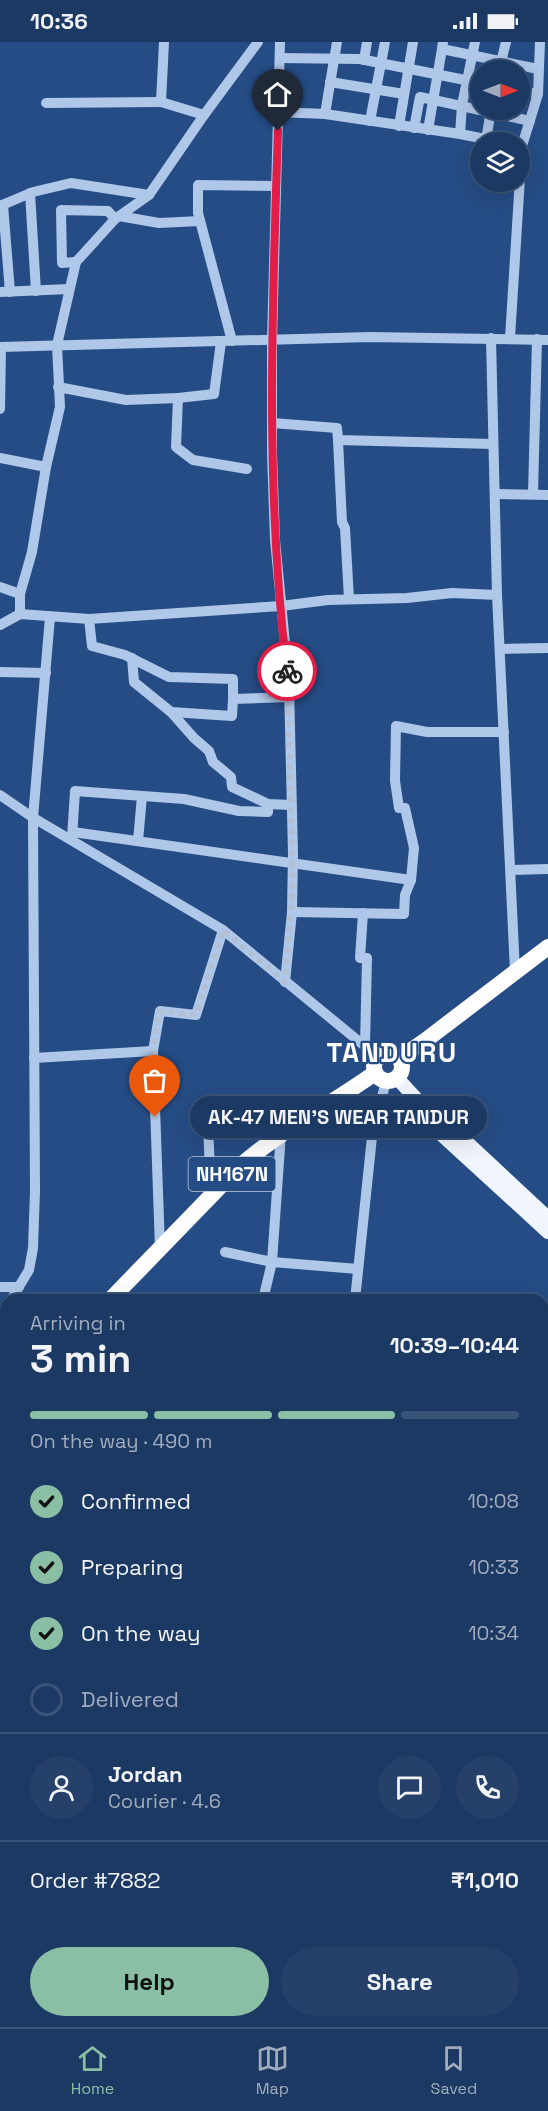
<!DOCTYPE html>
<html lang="en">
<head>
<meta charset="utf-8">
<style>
  :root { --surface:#1c3963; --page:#254069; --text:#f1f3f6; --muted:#a0acbe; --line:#3a5378; --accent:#8abfa5 }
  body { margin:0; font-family:"Space Grotesk",sans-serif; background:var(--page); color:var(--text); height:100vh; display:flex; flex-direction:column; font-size:22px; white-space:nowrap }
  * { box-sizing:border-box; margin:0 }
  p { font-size:20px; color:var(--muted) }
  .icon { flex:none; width:33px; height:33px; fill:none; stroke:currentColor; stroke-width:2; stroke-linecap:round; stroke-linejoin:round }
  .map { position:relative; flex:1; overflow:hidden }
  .details { position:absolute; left:0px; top:1252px; width:549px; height:734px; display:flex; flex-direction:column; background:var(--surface); border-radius:18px 18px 0 0; box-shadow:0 6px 24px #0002,0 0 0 2px var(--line) }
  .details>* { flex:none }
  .needle { width:39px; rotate:90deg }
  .controls { position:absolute; left:470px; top:18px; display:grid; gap:12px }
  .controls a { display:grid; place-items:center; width:60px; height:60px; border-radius:50%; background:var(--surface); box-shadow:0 6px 24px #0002,0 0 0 2px var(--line); font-size:30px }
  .pin { position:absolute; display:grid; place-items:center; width:51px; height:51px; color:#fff; margin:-62px -26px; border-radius:50% 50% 50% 0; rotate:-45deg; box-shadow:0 0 6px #0007 }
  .pin .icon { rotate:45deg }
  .courier { position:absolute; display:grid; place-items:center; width:60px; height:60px; margin:-30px; border:4px solid #e11d48; border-radius:50%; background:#fff; color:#222; box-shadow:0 2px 8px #0007 }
  .bubble { position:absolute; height:42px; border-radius:21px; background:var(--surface); box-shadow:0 6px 24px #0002,0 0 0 2px var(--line); font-size:20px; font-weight:700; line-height:42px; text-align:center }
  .head em { font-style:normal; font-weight:700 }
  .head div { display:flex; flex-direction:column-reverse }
  .head { display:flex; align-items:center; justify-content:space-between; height:102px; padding:0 30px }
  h1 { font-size:39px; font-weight:700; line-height:45px }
  .bar { display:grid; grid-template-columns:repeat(4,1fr); gap:9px 6px; align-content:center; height:72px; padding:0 30px }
  .bar i { height:8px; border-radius:4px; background:var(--line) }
  .bar .active { background:var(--accent) }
  .bar p { grid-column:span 4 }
  .line { display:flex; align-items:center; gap:15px; padding:0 30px; border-top:2px solid var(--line) }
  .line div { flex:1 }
  .round { display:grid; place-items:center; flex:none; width:63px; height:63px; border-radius:32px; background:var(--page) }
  ol { padding:0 30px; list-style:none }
  li { display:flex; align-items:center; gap:18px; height:66px }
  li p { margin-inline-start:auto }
  li .icon { padding:6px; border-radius:50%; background:var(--accent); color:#111; stroke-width:4 }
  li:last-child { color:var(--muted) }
  li i { width:33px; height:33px; border:3px solid var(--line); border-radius:50% }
  .action { display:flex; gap:12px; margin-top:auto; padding:12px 30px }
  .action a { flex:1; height:69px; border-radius:36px; background:var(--accent); color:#111; font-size:24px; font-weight:700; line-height:69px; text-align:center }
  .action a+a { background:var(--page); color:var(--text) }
  .status { display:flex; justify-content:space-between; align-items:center; height:42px; padding:0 30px; background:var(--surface); direction:ltr }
  .status svg { height:16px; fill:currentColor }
  .menu { display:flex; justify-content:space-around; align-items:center; height:84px; border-top:2px solid var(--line); background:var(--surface); font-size:16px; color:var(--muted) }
  .menu a { display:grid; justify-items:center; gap:3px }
  .menu .active { color:var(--accent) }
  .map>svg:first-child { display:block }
</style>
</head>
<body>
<div class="status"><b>10:36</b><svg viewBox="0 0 49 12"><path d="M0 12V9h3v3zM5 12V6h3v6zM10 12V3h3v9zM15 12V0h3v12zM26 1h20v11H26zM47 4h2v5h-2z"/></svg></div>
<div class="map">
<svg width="548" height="1985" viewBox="0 0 548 1985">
  <rect width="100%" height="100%" fill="#254c84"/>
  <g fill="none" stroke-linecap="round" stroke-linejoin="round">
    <g stroke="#afc7e8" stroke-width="10">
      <polyline points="164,0 161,60 204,73 258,0"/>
      <polyline points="280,0 272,298 272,412 275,498 289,643 293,812 292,870 285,940"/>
      <polyline points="443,0 442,7 538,27"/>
      <polyline points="280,16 360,17 480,41"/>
      <polyline points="364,18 367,0"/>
      <polyline points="499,28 506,0"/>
      <polyline points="330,40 404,52"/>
      <polyline points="519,49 538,52"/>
      <polyline points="46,61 161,60"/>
      <polyline points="278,70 325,72 337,0"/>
      <polyline points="325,72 460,92 501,100"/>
      <polyline points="370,79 385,0"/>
      <polyline points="399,84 413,0"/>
      <polyline points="414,86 420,55 530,79"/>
      <polyline points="428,88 442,7"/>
      <polyline points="460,92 462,63 475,0"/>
      <polyline points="486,98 491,68"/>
      <polyline points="522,104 538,52 540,0"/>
      <polyline points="30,151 36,249"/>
      <polyline points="149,153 204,73"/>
      <polyline points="3,163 10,250"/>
      <polyline points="0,164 33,150 71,141 149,153 115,177 76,220 57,303 60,365 46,425 32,510 20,552 20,572"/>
      <polyline points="119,174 159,181 200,179"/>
      <polyline points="76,220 62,221 61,168 108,169 115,177"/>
      <polyline points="0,250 69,247"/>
      <polyline points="491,296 497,553"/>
      <polyline points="510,296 522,104 519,104"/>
      <polyline points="232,299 198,171 198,143 276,144"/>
      <polyline points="0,305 370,295 548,298"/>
      <polyline points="58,345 126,358 178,356 176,405 193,418 247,427"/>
      <polyline points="178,356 214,352 221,300"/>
      <polyline points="0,367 1,305"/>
      <polyline points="272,381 337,386 338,398 493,402"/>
      <polyline points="338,398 342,480 345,486 349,557"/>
      <polyline points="0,416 46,425"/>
      <polyline points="495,452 548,453"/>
      <polyline points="533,452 537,297"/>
      <polyline points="0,545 20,552"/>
      <polyline points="89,577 92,604 125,613 169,635 233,637 233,657 289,655"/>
      <polyline points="0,583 20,572 89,577 281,564 328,558 407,556 452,551 497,553 515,930"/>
      <polyline points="500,607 548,606"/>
      <polyline points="132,616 134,640 171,670 194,696 209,709 213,720 231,735 232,745 268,762 291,763"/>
      <polyline points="0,630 46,631"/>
      <polyline points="171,670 232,674 233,657"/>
      <polyline points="0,753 32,775 223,888 378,1015"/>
      <polyline points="73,790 411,838 405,853 404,872 292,870"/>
      <polyline points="72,796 75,749 184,757 239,769 268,770 268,762"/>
      <polyline points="138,799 142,754"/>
      <polyline points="511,828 548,827"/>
      <polyline points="411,838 414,806 405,766 399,766 395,739 396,684 427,690 504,690"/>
      <polyline points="363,871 360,916 367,916 365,1004"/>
      <polyline points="153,1009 160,969 196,973 223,888"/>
      <polyline points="34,1016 153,1009 160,1206"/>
      <polyline points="211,1154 207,1058 253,1058"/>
      <polyline points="225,1210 272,1220 281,1091"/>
      <polyline points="0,1245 19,1245"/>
      <polyline points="11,1258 29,1228 33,1206 35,1149 33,776 50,575"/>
      <polyline points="263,1258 272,1220 358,1227"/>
      <polyline points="355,1258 372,1095 386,1039"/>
      <polyline points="0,1278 6,1267"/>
      <polyline points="543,1301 548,1295"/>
      <polyline points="0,1310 6,1315"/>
      <polyline points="543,1363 548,1366"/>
      <polyline points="0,1420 6,1422"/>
      <polyline points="0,1499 6,1492"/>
      <polyline points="0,1527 6,1527"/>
      <polyline points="543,1578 547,1576 548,1578"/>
      <polyline points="0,1641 6,1641"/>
      <polyline points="543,1660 548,1659"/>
      <polyline points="543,1686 548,1698"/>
      <polyline points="0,1775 6,1776"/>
      <polyline points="543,1840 548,1840"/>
      <polyline points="0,1861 6,1859"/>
      <polyline points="0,1881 6,1895"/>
      <polyline points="0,1933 6,1931"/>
      <polyline points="543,1967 548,1968"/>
      <polyline points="20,1980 20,1985"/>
      <polyline points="207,1980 212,1985"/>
      <polyline points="321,1980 322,1985"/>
      <polyline points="373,1985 373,1980"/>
      <polyline points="451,1985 452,1980"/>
      <polyline points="484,1985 484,1980"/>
      <polyline points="519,1985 520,1980"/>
    </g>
    <g stroke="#f1f5fe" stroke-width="14">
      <polyline points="397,1036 432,1074 441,1092 548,1190"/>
      <polyline points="432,1074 448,1083 548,1176"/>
    </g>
    <g stroke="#fff" stroke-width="16">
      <circle cx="388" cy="1025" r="14"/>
      <polyline points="400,1016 426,998 548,905"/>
      <path d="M 110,1258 L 239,1125 C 281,1088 330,1063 375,1031"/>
      <polyline points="0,1382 6,1375"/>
    </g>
  </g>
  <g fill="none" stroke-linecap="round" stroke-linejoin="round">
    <polyline stroke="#b3c0d4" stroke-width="6" stroke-dasharray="0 10.8" points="155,1075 153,1009 159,969 196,973 223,888 285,940 293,837 287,629"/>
    <path stroke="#e11d48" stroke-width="8" d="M 278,89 C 272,269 265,450 287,629"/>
  </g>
  <g text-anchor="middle" stroke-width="4.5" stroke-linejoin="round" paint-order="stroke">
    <rect fill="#254c84" stroke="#bec9da" stroke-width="1.5" x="188.5" y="1115" width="87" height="34" rx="4.5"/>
    <g font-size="20" font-weight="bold" fill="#fff">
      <text x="232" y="1139">NH167N</text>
    </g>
    <g font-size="27" font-weight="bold" letter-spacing="1.5" fill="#fff" stroke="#254c84">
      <text x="392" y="1020">TANDURU</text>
    </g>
  </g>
</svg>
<div class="controls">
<a><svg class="needle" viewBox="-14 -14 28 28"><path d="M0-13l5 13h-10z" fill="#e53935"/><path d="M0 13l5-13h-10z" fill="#a0acbe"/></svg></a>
<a><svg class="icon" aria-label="layers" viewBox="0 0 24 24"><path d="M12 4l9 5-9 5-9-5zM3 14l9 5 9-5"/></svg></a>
</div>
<div class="pin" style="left:155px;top:1075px;background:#ea580c"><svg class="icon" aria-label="bag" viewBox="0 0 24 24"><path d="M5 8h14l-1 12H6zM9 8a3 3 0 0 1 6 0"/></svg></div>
<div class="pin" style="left:278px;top:89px;background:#1f2937"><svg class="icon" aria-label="home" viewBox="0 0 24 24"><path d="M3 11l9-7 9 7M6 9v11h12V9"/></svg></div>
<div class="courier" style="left:287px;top:629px"><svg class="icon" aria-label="bike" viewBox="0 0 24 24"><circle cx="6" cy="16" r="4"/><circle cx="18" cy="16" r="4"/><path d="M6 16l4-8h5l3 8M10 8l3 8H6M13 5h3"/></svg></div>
<div class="bubble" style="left:190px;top:1054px;width:297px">AK-47 MEN'S WEAR TANDUR</div>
<section class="details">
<div class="head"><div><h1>3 min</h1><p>Arriving in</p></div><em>10:39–10:44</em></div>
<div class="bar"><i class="active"></i><i class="active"></i><i class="active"></i><i></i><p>On the way · 490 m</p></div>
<ol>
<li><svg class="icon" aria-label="check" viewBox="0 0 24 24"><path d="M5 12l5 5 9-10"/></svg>Confirmed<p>10:08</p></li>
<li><svg class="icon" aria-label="check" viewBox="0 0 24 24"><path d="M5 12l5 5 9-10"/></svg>Preparing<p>10:33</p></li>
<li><svg class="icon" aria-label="check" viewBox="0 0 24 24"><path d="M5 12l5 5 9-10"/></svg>On the way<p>10:34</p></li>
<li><i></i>Delivered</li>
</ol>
<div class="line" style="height:108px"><a class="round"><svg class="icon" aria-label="person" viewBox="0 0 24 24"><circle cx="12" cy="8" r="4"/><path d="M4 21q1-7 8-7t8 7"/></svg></a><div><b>Jordan</b><p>Courier · 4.6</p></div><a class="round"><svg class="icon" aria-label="chat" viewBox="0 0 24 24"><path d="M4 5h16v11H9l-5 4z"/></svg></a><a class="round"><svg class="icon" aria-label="phone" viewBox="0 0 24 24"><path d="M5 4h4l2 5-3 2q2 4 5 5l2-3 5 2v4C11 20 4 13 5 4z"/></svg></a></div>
<div class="line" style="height:78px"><div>Order #7882</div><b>₹1,010</b></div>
<div class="action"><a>Help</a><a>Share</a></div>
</section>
</div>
<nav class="menu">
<a class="active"><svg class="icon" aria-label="home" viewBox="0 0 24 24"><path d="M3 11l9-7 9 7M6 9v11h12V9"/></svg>Home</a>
<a><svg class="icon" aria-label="map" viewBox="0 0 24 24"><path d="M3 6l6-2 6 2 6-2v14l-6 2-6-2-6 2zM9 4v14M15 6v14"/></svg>Map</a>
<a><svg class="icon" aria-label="saved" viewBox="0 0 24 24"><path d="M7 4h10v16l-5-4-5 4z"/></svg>Saved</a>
</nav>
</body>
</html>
